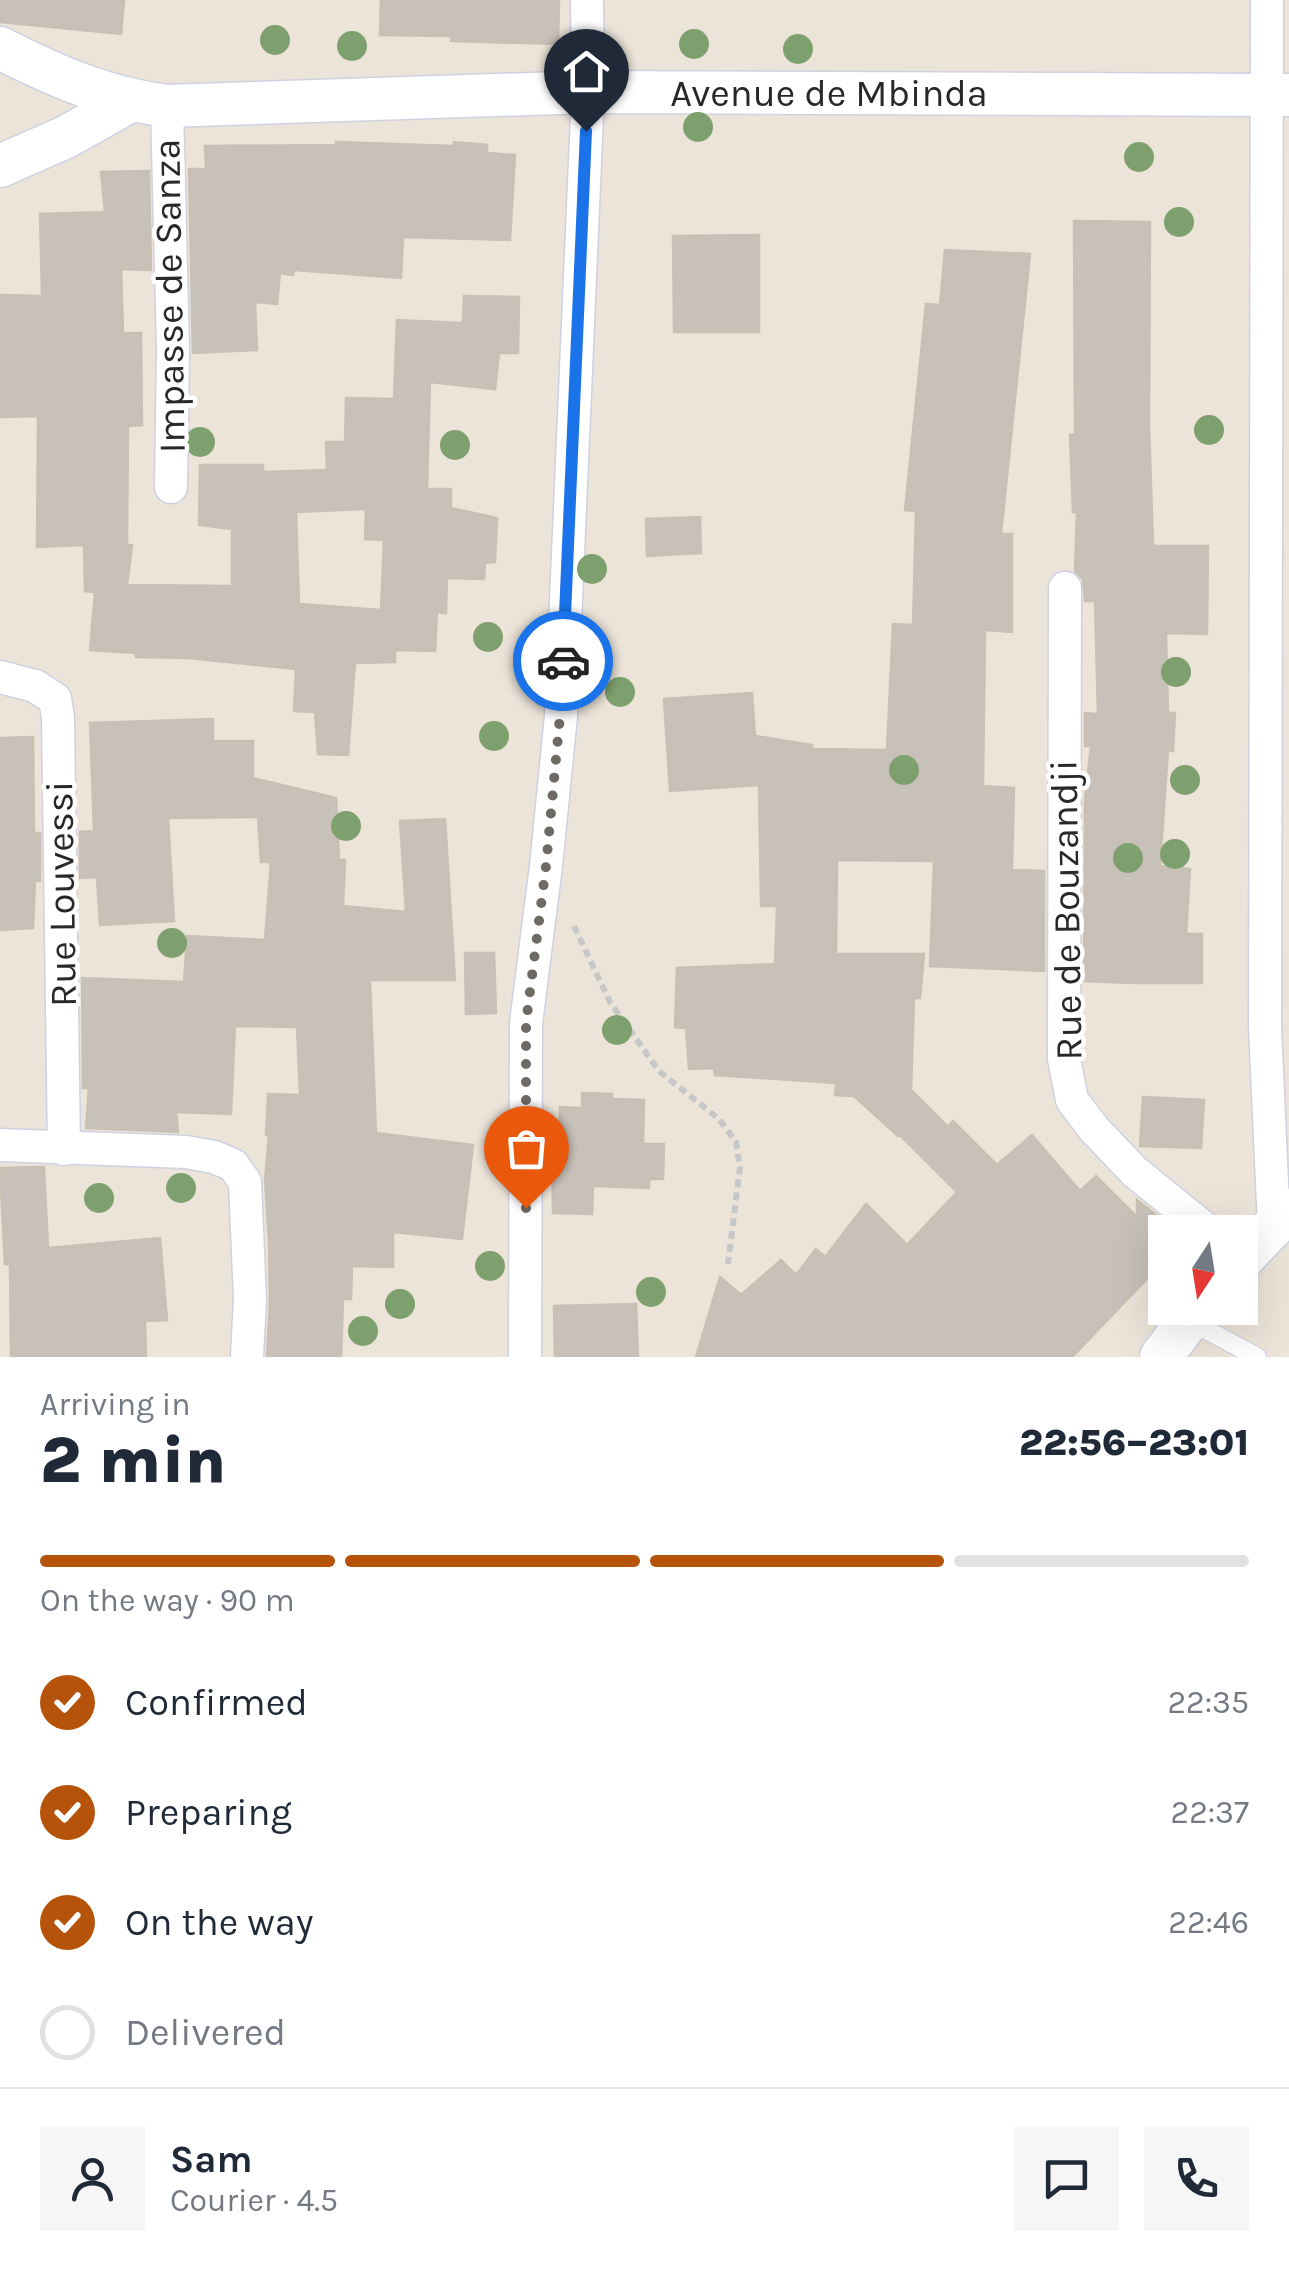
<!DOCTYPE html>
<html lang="en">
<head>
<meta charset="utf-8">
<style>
  :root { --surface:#fff; --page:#f6f6f7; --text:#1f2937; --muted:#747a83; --line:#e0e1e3; --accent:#b45309 }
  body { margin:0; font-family:Karla,sans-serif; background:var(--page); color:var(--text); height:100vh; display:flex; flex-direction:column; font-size:38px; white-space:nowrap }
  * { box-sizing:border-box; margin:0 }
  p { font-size:32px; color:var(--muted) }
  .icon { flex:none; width:55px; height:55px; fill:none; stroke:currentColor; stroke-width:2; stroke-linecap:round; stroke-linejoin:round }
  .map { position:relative; height:1357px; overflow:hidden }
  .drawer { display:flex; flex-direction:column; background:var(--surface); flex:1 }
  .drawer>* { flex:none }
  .needle { width:65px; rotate:192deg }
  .fabs { position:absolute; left:1148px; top:1215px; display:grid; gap:20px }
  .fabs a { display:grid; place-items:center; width:110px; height:110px; border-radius:0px; background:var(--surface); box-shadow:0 10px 40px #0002; font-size:50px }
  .pin { position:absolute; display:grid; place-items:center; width:85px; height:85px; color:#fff; margin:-102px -42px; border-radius:50% 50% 50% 0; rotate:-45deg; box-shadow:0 0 10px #0007 }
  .pin .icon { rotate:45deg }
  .courier { position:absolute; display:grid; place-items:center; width:100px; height:100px; margin:-50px; border:8px solid #1a73e8; border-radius:50%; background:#fff; color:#222; box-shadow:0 2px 12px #0007 }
  .summary em { font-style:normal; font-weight:800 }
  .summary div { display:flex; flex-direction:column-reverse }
  .summary { display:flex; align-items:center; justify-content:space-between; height:170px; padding:0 40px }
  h1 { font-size:65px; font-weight:800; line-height:75px }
  .bar { display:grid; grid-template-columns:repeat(4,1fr); gap:15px 10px; align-content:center; height:120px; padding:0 40px }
  .bar i { height:12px; border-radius:8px; background:var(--line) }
  .bar .on { background:var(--accent) }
  .bar p { grid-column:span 4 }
  .line { display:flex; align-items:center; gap:25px; padding:0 40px; border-top:2px solid var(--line) }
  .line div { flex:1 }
  .round { display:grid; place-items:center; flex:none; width:105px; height:105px; border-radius:0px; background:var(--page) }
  ol { padding:0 40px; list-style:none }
  li { display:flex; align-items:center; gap:30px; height:110px }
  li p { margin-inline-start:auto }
  li .icon { padding:10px; border-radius:50%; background:var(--accent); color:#fff; stroke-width:4 }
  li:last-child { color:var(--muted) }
  li i { width:55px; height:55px; border:5px solid var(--line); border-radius:50% }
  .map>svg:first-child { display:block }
</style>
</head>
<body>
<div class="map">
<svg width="1289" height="1357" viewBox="0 0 1289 1357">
  <rect width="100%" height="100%" fill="#ece4d9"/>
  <g fill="#c7c1b9" stroke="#c7c0b3" stroke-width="2.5" fill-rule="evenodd">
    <polygon points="0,0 124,0 121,34 0,22"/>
    <polygon points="381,0 559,0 558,44 451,41 452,36 380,35"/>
    <polygon points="336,142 454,146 454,142 487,145 487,153 515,155 510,240 403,237 401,278 294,270 293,275 280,273 277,304 255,302 257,350 193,353 189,169 206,169 205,146 336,145"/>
    <path d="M 149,171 L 151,270 L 121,269 L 123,333 L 141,333 L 142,425 L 128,426 L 127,545 L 132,545 L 127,585 L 232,586 L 232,529 L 199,525 L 200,465 L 263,465 L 263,472 L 327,470 L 326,442 L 345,442 L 346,398 L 394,399 L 397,320 L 463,323 L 464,296 L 519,297 L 518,353 L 499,353 L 495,389 L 430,382 L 427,489 L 451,489 L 451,508 L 497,518 L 495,562 L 485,563 L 484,579 L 447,578 L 446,613 L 437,612 L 435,651 L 395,650 L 395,662 L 355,663 L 348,755 L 318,754 L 315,712 L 294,711 L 296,669 L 188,658 L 136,657 L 136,653 L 90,650 L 95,592 L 85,591 L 84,545 L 37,547 L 38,416 L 0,417 L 0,295 L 42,296 L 40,214 L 105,212 L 101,172 ZM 366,509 L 365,539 L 384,540 L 381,610 L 299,604 L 296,512 Z"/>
    <polygon points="1074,221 1150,222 1149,424 1153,546 1208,546 1207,634 1166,633 1168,713 1175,713 1173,751 1168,750 1160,866 1190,869 1186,934 1202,934 1202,983 1135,983 1084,981 1085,800 1091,746 1085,746 1085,713 1098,714 1095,601 1085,601 1083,579 1075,571 1077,512 1073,512 1070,435 1075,434"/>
    <polygon points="759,235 759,332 674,332 673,236"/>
    <polygon points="945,250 1030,254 1001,534 1012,534 1012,632 985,630 983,786 1014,788 1012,870 1044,871 1044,971 930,966 934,861 837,860 836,954 924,954 920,998 914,998 911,1090 948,1127 953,1121 997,1165 1032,1135 1080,1191 1096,1176 1137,1217 1137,1200 1165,1222 1165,1260 1072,1357 696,1357 720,1277 741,1295 781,1260 796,1275 816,1249 825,1257 866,1204 907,1245 957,1192 900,1135 898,1136 854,1096 835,1095 836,1083 715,1075 714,1068 689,1069 686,1028 675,1027 677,968 775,964 777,906 761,906 759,785 670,791 664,699 752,693 755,736 812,745 812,749 887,750 893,624 913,625 916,511 905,510 926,304 940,305"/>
    <polygon points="700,517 701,553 647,556 646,519"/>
    <polygon points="213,719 213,741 253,741 253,778 336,798 339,860 345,860 343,906 406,912 400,821 445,819 455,980 370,980 376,1133 473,1145 462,1239 393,1232 393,1267 352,1266 351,1299 343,1299 341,1357 267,1357 270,1300 269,1243 265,1180 269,1135 266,1135 268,1094 300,1095 297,1027 235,1026 231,1114 176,1112 178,1132 86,1128 89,1088 83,1088 82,978 184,982 187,936 265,940 271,862 261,862 258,817 168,818 174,921 100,925 97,877 80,878 80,832 94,831 90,723"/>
    <polygon points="33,737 34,833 40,833 40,881 35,881 33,928 0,930 0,738"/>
    <polygon points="465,953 494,953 496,1013 466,1014"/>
    <polygon points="582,1093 612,1094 612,1099 644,1100 643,1144 664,1144 663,1179 649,1179 649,1188 593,1186 592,1214 553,1213 552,1150 559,1150 560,1107 582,1108"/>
    <polygon points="1143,1097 1204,1100 1201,1148 1140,1146"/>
    <polygon points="44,1167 48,1248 160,1238 167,1320 145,1321 146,1357 11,1357 10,1264 5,1264 0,1168"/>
    <polygon points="636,1304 638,1357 555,1357 554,1306"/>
  </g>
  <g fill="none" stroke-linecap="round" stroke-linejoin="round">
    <defs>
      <polyline id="service" points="1188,1320 1257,1357"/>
      <g id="minor">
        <polyline points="1267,0 1265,1027 1274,1227"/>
        <polyline points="167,106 173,349 171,487"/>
        <polyline points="1065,588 1064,1059 1072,1100 1094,1129 1135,1172 1209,1232"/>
        <polyline points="0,677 35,686 55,699 58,717 64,1149"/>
        <polyline points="0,1145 186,1152 214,1157 233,1165 245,1182 250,1299 247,1357"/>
        <polyline points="525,1357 526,1023 546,866 561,716 588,92 587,0"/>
      </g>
      <g id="tertiary">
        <path d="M 0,48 C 55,76 105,98 167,106 L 588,92 L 1289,95"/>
        <polyline points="0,166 66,137 130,101"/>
        <polyline points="1240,1261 1289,1210"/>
        <polyline points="1161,1357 1198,1308"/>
      </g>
    </defs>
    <use href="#service" stroke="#ced1e2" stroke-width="20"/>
    <use href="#minor" stroke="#ced1e2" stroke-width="35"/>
    <use href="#tertiary" stroke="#ced1e2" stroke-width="45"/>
    <polyline stroke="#c7c7c7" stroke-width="6" stroke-dasharray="8 5" stroke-linecap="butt" points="574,926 610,1002 659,1071 719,1119 736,1142 740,1167 728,1264"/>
    <use href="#service" stroke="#fff" stroke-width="18"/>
    <use href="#minor" stroke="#fff" stroke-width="32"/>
    <use href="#tertiary" stroke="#fff" stroke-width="42"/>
  </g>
  <g fill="#7ea06e">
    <circle cx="275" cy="40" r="15"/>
    <circle cx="694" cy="44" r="15"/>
    <circle cx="352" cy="46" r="15"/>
    <circle cx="798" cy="49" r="15"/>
    <circle cx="698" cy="127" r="15"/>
    <circle cx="1139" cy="157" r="15"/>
    <circle cx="1179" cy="222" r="15"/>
    <circle cx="1209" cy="430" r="15"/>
    <circle cx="200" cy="442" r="15"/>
    <circle cx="455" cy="445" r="15"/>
    <circle cx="592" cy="569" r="15"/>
    <circle cx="488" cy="637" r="15"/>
    <circle cx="1176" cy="672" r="15"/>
    <circle cx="620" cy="692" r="15"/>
    <circle cx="494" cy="736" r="15"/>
    <circle cx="904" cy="770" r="15"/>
    <circle cx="1185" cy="780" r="15"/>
    <circle cx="346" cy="826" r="15"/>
    <circle cx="1175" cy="854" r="15"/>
    <circle cx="1128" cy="858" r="15"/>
    <circle cx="172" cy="943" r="15"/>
    <circle cx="617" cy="1030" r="15"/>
    <circle cx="181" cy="1188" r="15"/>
    <circle cx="99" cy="1198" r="15"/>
    <circle cx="490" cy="1266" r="15"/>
    <circle cx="651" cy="1292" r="15"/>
    <circle cx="400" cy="1304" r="15"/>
    <circle cx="363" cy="1331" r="15"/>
  </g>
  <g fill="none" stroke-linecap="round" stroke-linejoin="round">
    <polyline stroke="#6d6a66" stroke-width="10" stroke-dasharray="0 18" points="526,1208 526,1023 546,866 560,716 563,661"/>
    <polyline stroke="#1a73e8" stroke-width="12" points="563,661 586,131"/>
  </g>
  <g text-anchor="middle" stroke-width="9" stroke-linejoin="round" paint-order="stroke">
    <g font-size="38" fill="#282828" stroke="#fff">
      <text x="829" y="106">Avenue de Mbinda</text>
      <text transform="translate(169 296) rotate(-91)" y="13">Impasse de Sanza</text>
      <text transform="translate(61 894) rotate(-91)" y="13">Rue Louvessi</text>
      <text transform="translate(1066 910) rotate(-91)" y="13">Rue de Bouzandji</text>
    </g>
  </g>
</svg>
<div class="fabs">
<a><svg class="needle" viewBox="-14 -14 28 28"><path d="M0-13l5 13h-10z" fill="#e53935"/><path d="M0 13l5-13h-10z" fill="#747a83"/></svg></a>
</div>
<div class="pin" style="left:526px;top:1208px;background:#ea580c"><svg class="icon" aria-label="bag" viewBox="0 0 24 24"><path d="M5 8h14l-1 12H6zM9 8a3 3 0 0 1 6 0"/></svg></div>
<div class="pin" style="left:586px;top:131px;background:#1f2937"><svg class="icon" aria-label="home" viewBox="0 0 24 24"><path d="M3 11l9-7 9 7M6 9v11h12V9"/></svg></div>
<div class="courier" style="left:563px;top:661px"><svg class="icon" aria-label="car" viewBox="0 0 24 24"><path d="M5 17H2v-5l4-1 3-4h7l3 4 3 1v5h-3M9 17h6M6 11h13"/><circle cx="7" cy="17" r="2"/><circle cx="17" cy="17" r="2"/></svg></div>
</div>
<section class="drawer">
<div class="summary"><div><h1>2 min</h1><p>Arriving in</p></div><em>22:56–23:01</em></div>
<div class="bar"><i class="on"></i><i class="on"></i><i class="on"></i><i></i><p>On the way · 90 m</p></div>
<ol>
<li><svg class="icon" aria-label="check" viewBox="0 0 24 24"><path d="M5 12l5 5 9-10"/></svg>Confirmed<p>22:35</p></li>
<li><svg class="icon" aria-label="check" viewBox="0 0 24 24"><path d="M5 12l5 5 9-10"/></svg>Preparing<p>22:37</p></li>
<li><svg class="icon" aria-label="check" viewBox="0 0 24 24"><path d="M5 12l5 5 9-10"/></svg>On the way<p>22:46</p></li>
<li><i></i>Delivered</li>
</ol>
<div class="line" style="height:180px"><a class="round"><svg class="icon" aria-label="person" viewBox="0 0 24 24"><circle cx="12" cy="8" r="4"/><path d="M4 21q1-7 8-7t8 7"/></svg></a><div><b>Sam</b><p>Courier · 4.5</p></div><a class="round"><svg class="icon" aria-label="chat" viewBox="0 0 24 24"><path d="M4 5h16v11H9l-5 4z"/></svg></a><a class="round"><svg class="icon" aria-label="phone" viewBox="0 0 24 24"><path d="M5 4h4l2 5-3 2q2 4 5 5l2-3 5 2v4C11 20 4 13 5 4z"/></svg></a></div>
</section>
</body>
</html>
